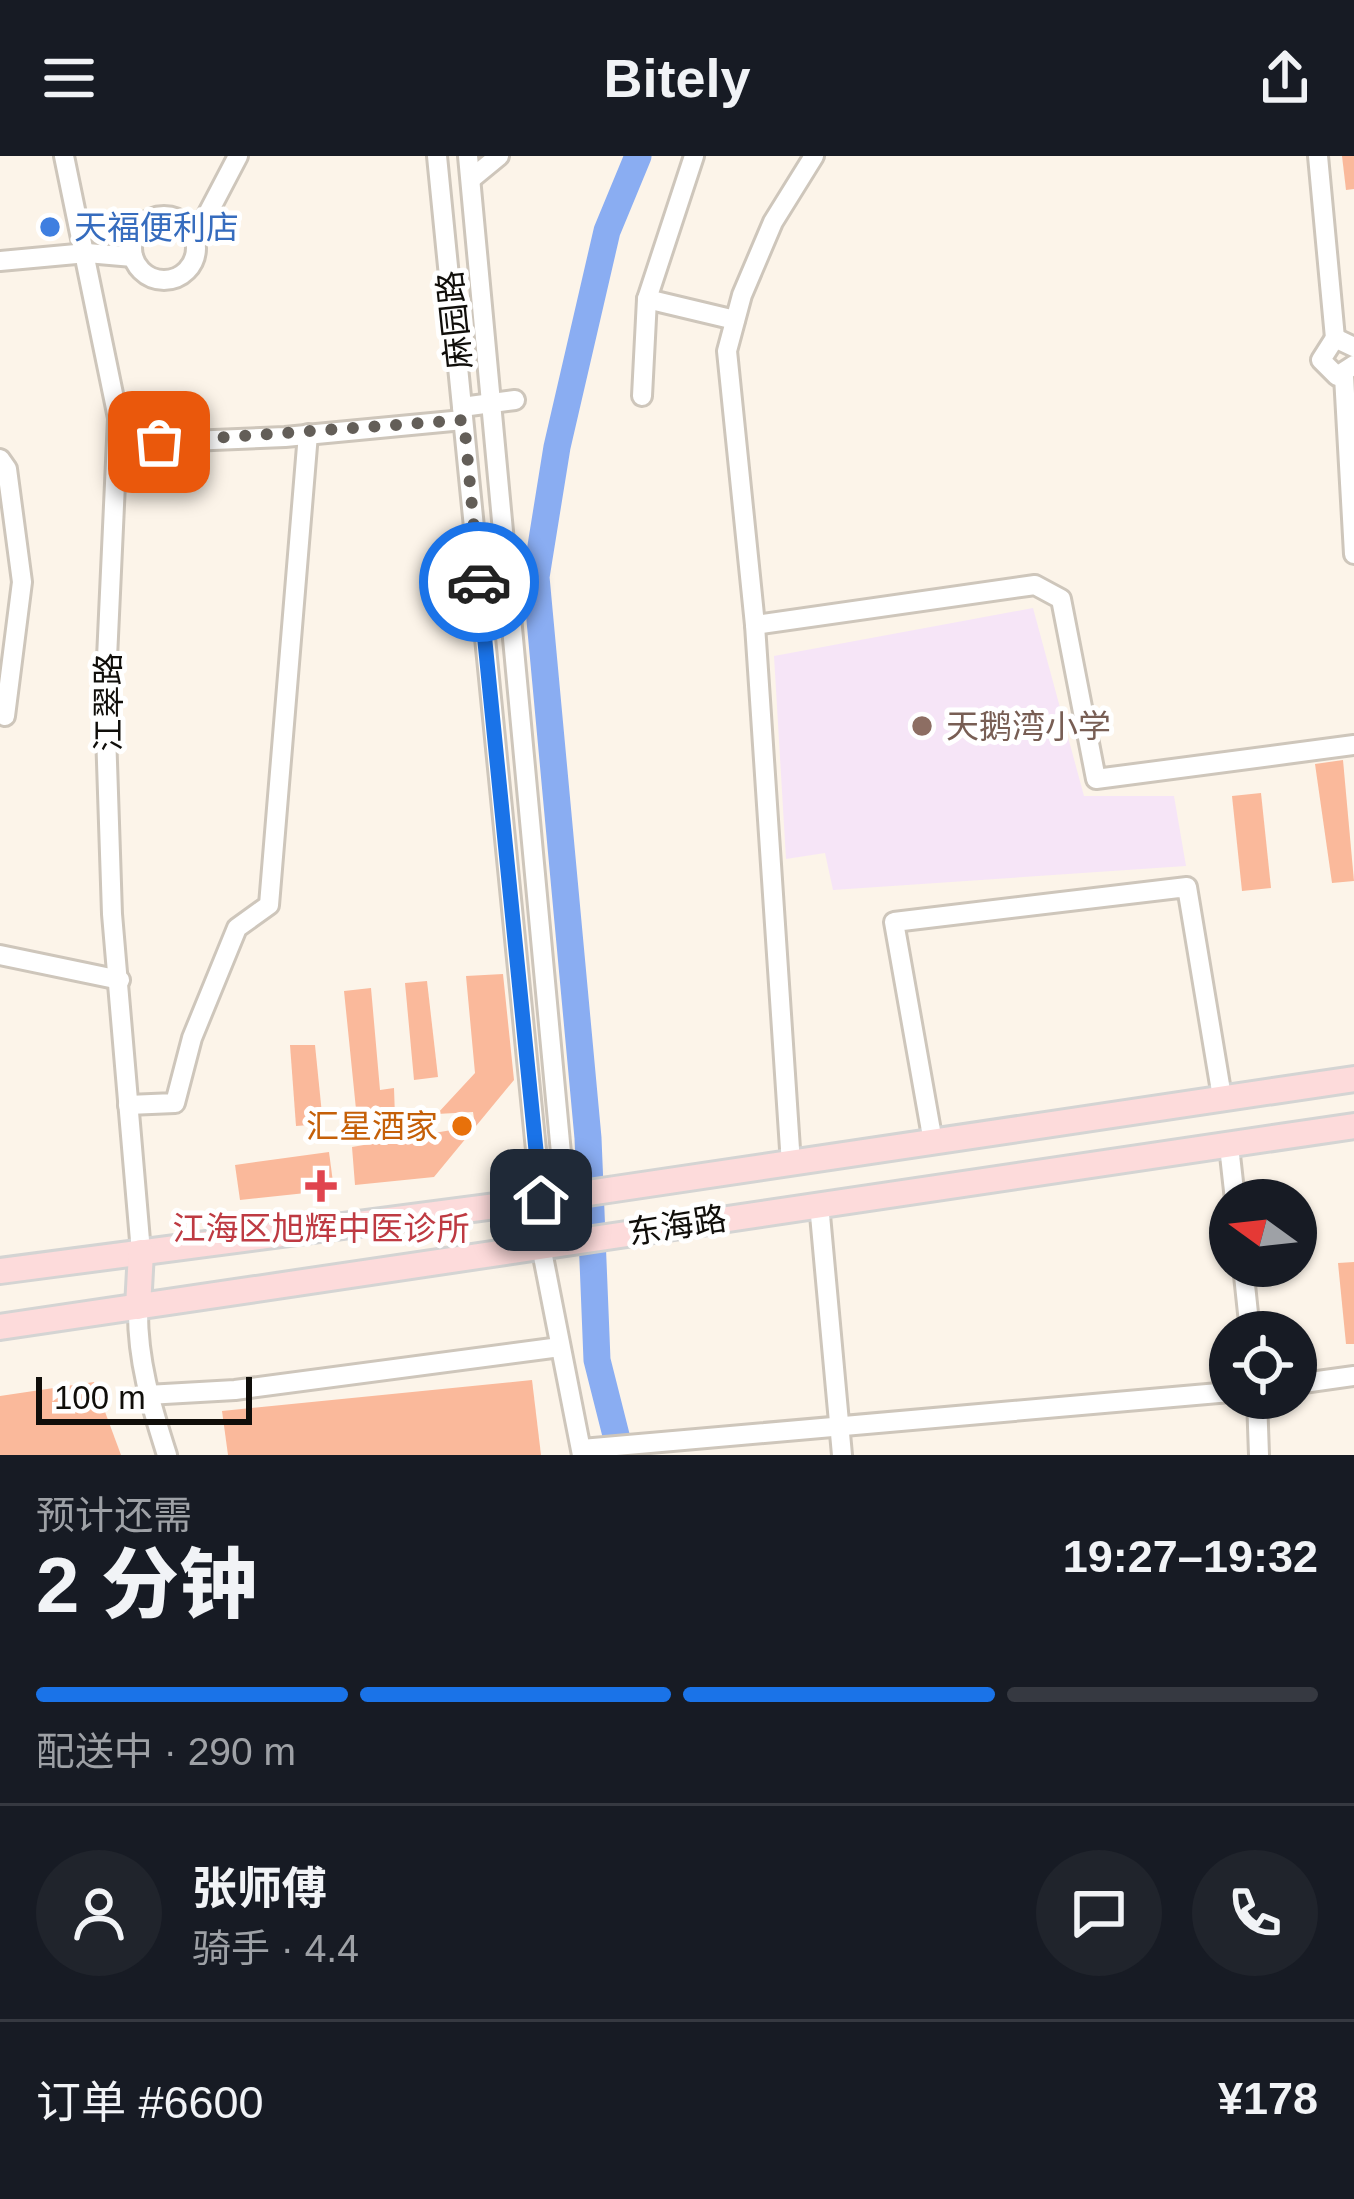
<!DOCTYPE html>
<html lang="zh">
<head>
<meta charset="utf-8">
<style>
  :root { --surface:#171b24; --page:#20242c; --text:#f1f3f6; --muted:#9ea1a6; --line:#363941; --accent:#1a73e8 }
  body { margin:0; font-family:Arial,"Noto Sans SC",sans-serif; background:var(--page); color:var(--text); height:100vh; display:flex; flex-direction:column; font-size:45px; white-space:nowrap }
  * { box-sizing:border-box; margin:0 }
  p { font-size:39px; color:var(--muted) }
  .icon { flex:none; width:66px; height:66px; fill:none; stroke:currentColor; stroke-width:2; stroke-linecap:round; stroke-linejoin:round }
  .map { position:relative; height:1299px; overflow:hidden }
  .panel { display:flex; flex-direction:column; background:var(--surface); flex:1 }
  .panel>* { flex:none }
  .needle { width:78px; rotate:285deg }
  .fabs { position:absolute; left:1209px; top:1023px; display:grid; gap:24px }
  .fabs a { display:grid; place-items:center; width:108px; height:108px; border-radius:50%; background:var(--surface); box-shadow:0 3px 9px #0004; font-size:60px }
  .scale { position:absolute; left:36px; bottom:30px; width:216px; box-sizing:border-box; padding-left:12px; border:6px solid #100e0a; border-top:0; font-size:33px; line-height:42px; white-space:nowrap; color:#100e0a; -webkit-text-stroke:9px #fff; paint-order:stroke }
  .pin { position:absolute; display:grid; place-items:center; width:102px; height:102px; color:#fff; margin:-51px; border-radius:24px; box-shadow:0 6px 18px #0006 }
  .courier { position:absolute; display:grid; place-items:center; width:120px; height:120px; margin:-60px; border:9px solid #1a73e8; border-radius:50%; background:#fff; color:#222; box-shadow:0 3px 15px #0007 }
  .head em { font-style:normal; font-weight:800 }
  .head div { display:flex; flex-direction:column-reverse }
  .head { display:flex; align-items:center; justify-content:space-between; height:204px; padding:0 36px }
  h1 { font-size:78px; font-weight:800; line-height:90px }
  .bar { display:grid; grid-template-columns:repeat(4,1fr); gap:18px 12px; align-content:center; height:144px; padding:0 36px }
  .bar i { height:15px; border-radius:9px; background:var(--line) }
  .bar .current { background:var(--accent) }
  .bar p { grid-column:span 4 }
  .line { display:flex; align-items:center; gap:30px; padding:0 36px; border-top:3px solid var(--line) }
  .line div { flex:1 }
  .round { display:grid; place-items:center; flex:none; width:126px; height:126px; border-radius:63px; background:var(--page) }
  header { display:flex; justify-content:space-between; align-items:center; height:156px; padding:0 36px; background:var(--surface); font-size:54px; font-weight:800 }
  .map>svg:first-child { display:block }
</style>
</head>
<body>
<header><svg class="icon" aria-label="menu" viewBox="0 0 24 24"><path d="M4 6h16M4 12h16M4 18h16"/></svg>Bitely<svg class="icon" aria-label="share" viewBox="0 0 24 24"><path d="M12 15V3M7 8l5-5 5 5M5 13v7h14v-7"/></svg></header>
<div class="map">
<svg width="1354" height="1299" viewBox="0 0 1354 1299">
  <rect width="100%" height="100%" fill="#fcf4e9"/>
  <polygon fill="#f6e5f7" points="1033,452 1084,640 1174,640 1186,710 833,734 825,697 786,703 774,500"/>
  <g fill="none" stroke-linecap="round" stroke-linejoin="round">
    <polyline stroke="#8aadf2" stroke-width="27" points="621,1299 597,1204 588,982 536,421 557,291 607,75 638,0"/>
  </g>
  <g fill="#fab99b">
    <polygon points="1342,0 1354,0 1354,33 1346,34"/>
    <polygon points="1343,604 1354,725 1332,727 1315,608"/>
    <polygon points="1261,637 1271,732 1242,735 1232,640"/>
    <polygon points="503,818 514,924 434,1021 355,1029 352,991 475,970 473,956 437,958 475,917 466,820"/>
    <polygon points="427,825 438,921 414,924 405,827"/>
    <polygon points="371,832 380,934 394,932 395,961 357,963 344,835"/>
    <polygon points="290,889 315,889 323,968 296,970"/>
    <polygon points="329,996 334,1034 240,1044 235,1009"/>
    <polygon points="1354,1106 1354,1188 1346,1188 1338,1107"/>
    <polygon points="532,1224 541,1299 228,1299 222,1255"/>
    <polygon points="94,1226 121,1299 0,1299 0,1240"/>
  </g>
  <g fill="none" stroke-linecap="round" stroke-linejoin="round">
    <defs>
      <g id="minor">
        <polyline points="64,0 118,262 105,546 112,758 141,1096"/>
        <polyline points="437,0 541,1044"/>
        <polyline points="468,0 565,1040"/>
        <polyline points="1318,0 1335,182"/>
        <polyline points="471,23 499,0"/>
        <circle cx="164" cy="92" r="32"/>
        <polyline points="195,82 238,0"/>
        <polyline points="0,105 87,97 133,101"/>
        <polyline points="647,143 735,164"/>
        <polyline points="1354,191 1335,182 1321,204 1337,220 1354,209"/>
        <polyline points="1344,220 1354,398"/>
        <polyline points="642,240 647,143 694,0"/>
        <polyline points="462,251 515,244"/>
        <polyline points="117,288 285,281 463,264"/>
        <polyline points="0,303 7,313 22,426 5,560"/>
        <polyline points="755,469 1035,429 1061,443 1096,623 1354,589"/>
        <polyline points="0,799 120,824"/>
        <polyline points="128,949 175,947 192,882 237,772 269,749 308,278"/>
        <polyline points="933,986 894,766 1187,731 1222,941"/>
        <polyline points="1229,990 1235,1044"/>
        <polyline points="791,1008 755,469 727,195 742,139 773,66 814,0"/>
        <polyline points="819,1048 842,1299"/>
        <polyline points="541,1090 582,1299"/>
        <polyline points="1243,1110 1250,1176"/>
        <path d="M 138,1151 C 137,1204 151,1249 167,1299"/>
        <polyline points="1296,1228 1354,1220"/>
        <polyline points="147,1239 235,1234 560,1191"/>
        <polyline points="1257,1242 1259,1299"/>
        <polyline points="582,1293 1230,1236"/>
      </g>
      <g id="major">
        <polyline points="0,1115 541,1044 1354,923"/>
        <polyline points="138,1151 141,1096"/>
        <polyline points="0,1171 1354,970"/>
      </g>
    </defs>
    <use href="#minor" stroke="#cec6bb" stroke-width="24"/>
    <use href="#major" stroke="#d4d4d3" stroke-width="30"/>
    <use href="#minor" stroke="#fff" stroke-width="18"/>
    <use href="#major" stroke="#fddbdb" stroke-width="24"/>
  </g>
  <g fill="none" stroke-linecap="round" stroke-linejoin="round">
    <polyline stroke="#635e58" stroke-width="12" stroke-dasharray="0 21.6" points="159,286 464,264 479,426"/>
    <polyline stroke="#1a73e8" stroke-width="15" points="479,426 541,1044"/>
  </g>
  <circle fill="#3f7fe0" stroke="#fff" stroke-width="4.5" cx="50" cy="71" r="12"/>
  <circle fill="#8d6e63" stroke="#fff" stroke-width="4.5" cx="922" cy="570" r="12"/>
  <circle fill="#e8710a" stroke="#fff" stroke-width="4.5" cx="462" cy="970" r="12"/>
  <path fill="#e0444e" stroke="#fff" stroke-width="4.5" d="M315 1012h12v12h12v12h-12v12h-12v-12h-12v-12h12z"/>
  <g text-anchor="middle" stroke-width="10" stroke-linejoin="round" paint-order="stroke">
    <g font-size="33" fill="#366cbe" stroke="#fff" text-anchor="start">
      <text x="74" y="83">天福便利店</text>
    </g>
    <g font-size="33" fill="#100e0a" stroke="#fff">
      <text transform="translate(454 164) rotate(-96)" y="12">麻园路</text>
      <text transform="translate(108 546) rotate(-90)" y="12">江翠路</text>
      <text transform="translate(677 1069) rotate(-9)" y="12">东海路</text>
    </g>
    <g font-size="33" fill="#785e54" stroke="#fff" text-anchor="start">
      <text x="946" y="582">天鹅湾小学</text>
    </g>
    <g font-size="33" fill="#c56008" stroke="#fff" text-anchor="end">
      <text x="438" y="982">汇星酒家</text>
    </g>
    <g font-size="33" fill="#be3a42" stroke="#fff">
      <text x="321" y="1084">江海区旭辉中医诊所</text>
    </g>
  </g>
</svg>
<div class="fabs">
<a><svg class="needle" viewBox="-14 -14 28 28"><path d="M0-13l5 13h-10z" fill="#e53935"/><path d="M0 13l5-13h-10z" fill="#9ea1a6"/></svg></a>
<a><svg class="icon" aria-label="locate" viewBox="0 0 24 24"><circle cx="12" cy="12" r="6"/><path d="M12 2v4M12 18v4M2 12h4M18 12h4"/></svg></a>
</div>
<div class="scale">100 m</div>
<div class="pin" style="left:159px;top:286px;background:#ea580c"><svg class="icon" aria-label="bag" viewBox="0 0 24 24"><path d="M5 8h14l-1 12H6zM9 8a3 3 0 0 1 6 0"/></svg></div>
<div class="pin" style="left:541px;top:1044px;background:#1f2937"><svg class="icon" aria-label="home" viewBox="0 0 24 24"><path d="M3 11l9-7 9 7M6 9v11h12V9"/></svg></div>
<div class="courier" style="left:479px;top:426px"><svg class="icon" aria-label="car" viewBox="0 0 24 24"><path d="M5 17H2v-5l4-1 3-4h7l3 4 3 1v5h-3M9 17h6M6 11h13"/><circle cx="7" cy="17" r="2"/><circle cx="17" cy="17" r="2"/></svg></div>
</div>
<section class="panel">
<div class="head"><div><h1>2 分钟</h1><p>预计还需</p></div><em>19:27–19:32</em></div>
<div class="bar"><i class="current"></i><i class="current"></i><i class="current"></i><i></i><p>配送中 · 290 m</p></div>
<div class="line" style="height:216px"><a class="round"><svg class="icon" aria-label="person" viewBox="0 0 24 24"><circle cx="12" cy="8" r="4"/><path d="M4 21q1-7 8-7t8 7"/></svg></a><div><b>张师傅</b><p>骑手 · 4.4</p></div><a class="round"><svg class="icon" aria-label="chat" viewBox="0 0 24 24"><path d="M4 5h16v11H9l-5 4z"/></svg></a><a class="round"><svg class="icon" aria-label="phone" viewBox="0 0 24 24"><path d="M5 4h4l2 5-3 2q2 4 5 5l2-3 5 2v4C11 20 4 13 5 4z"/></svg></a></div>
<div class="line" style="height:156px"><div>订单 #6600</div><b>¥178</b></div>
</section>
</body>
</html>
